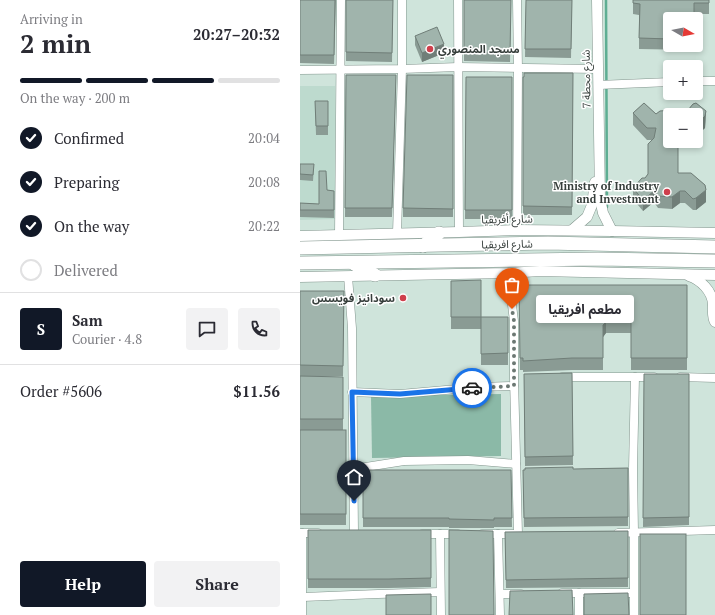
<!DOCTYPE html>
<html lang="en">
<head>
<meta charset="utf-8">
<style>
  :root { --surface:#fff; --page:#f2f2f3; --text:#2b2b33; --muted:#7c7c81; --line:#e1e1e2; --accent:#111827 }
  body { margin:0; font-family:"PT Serif","Noto Sans Arabic",serif; background:var(--page); color:var(--text); height:100vh; display:flex; flex-direction:column; font-size:15px; white-space:nowrap }
  * { box-sizing:border-box; margin:0 }
  p { font-size:13px; color:var(--muted) }
  .icon { flex:none; width:22px; height:22px; fill:none; stroke:currentColor; stroke-width:2; stroke-linecap:round; stroke-linejoin:round }
  .map { position:relative; flex:1; overflow:hidden }
  .drawer { display:flex; flex-direction:column; background:var(--surface); width:300px }
  .drawer>* { flex:none }
  .needle { width:26px; rotate:99deg }
  .fabs { position:absolute; left:363px; top:12px; display:grid; gap:8px }
  .fabs a { display:grid; place-items:center; width:40px; height:40px; border-radius:4px; background:var(--surface); box-shadow:0 2px 6px #0003; font-size:20px }
  .pin { position:absolute; display:grid; place-items:center; width:34px; height:34px; color:#fff; margin:-41px -17px; border-radius:50% 50% 50% 0; rotate:-45deg; box-shadow:0 0 4px #0007 }
  .pin .icon { rotate:45deg }
  .courier { position:absolute; display:grid; place-items:center; width:40px; height:40px; margin:-20px; border:3px solid #1a73e8; border-radius:50%; background:#fff; color:#222; box-shadow:0 1px 5px #0007 }
  .bubble { position:absolute; height:28px; border-radius:4px; background:var(--surface); box-shadow:0 2px 6px #0003; font-size:13px; font-weight:700; line-height:28px; text-align:center }
  .overview em { font-style:normal; font-weight:700 }
  .overview div { display:flex; flex-direction:column-reverse }
  .overview { display:flex; align-items:center; justify-content:space-between; height:68px; padding:0 20px }
  h1 { font-size:26px; font-weight:700; line-height:30px }
  .bar { display:grid; grid-template-columns:repeat(4,1fr); gap:6px 4px; align-content:center; height:48px; padding:0 20px }
  .bar i { height:5px; border-radius:3px; background:var(--line) }
  .bar .active { background:var(--accent) }
  .bar p { grid-column:span 4 }
  .line { display:flex; align-items:center; gap:10px; padding:0 20px; border-top:1px solid var(--line) }
  .line div { flex:1 }
  .round { display:grid; place-items:center; flex:none; width:42px; height:42px; border-radius:4px; background:var(--page) }
  ol { padding:0 20px; list-style:none }
  li { display:flex; align-items:center; gap:12px; height:44px }
  li p { margin-inline-start:auto }
  li .icon { padding:4px; border-radius:50%; background:var(--accent); color:#fff; stroke-width:4 }
  li:last-child { color:var(--muted) }
  li i { width:22px; height:22px; border:2px solid var(--line); border-radius:50% }
  .primary-button { display:flex; gap:8px; margin-top:auto; padding:8px 20px }
  .primary-button a { flex:1; height:46px; border-radius:4px; background:var(--accent); color:#fff; font-size:16px; font-weight:700; line-height:46px; text-align:center }
  .primary-button a+a { background:var(--page); color:var(--text) }
  main { display:flex; flex:1; min-height:0 }
  .map>svg:first-child { display:block }
</style>
</head>
<body>
<main>
<section class="drawer">
<div class="overview"><div><h1>2 min</h1><p>Arriving in</p></div><em>20:27–20:32</em></div>
<div class="bar"><i class="active"></i><i class="active"></i><i class="active"></i><i></i><p>On the way · 200 m</p></div>
<ol>
<li><svg class="icon" aria-label="check" viewBox="0 0 24 24"><path d="M5 12l5 5 9-10"/></svg>Confirmed<p>20:04</p></li>
<li><svg class="icon" aria-label="check" viewBox="0 0 24 24"><path d="M5 12l5 5 9-10"/></svg>Preparing<p>20:08</p></li>
<li><svg class="icon" aria-label="check" viewBox="0 0 24 24"><path d="M5 12l5 5 9-10"/></svg>On the way<p>20:22</p></li>
<li><i></i>Delivered</li>
</ol>
<div class="line" style="height:72px"><b class="round" style="background:var(--accent);color:#fff">S</b><div><b>Sam</b><p>Courier · 4.8</p></div><a class="round"><svg class="icon" aria-label="chat" viewBox="0 0 24 24"><path d="M4 5h16v11H9l-5 4z"/></svg></a><a class="round"><svg class="icon" aria-label="phone" viewBox="0 0 24 24"><path d="M5 4h4l2 5-3 2q2 4 5 5l2-3 5 2v4C11 20 4 13 5 4z"/></svg></a></div>
<div class="line" style="height:52px"><div>Order #5606</div><b>$11.56</b></div>
<div class="primary-button"><a>Help</a><a>Share</a></div>
</section>
<div class="map">
<svg width="415" height="615" viewBox="0 0 415 615">
  <rect width="100%" height="100%" fill="#cfe4db"/>
  <polygon fill="#bddace" points="0,86 35,86 35,219 0,220"/>
  <polygon fill="#8bb9a7" points="201,394 201,456 72,458 71,396"/>
  <g fill="none" stroke-linecap="round" stroke-linejoin="round">
    <polyline stroke="#5eae93" stroke-width="2.5" points="306,0 307,207"/>
    <defs>
      <g id="minor">
        <polyline points="158,0 159,232"/>
        <polyline points="217,0 218,69 217,230"/>
        <polyline points="0,70 102,69 158,67 298,69"/>
        <polyline points="396,81 415,81"/>
        <polyline points="298,85 370,82"/>
        <polyline points="97,233 102,69 102,0"/>
        <polyline points="39,235 41,0"/>
        <polyline points="208,273 214,321 214,378 218,534"/>
        <polyline points="48,276 52,328 54,533"/>
        <polyline points="262,377 354,377"/>
        <polyline points="380,377 415,378"/>
        <polyline points="52,392 100,394 180,387 214,386"/>
        <polyline points="53,469 104,461 168,460 216,464"/>
        <polyline points="0,533 18,533"/>
        <polyline points="2,533 2,615"/>
        <polyline points="318,533 415,530"/>
        <polyline points="122,534 158,534"/>
        <polyline points="140,534 141,615"/>
        <polyline points="182,534 216,534"/>
        <polyline points="198,534 200,615"/>
        <polyline points="262,593 333,593"/>
        <polyline points="200,594 221,594"/>
        <polyline points="3,597 78,594 140,592"/>
        <polyline points="279,615 279,593"/>
        <polyline points="334,615 334,533 333,469 335,377"/>
      </g>
      <g id="tertiary">
        <polyline points="297,0 300,199 303,213 312,231"/>
        <polyline points="272,230 287,217 292,205 295,182"/>
        <polyline points="0,236 159,232 217,230 312,231 415,233"/>
        <path d="M 389,276 C 401,280 412,291 413,304 C 413,310 412,317 415,322"/>
        <polyline points="0,277 208,273 240,271 415,275"/>
      </g>
      <g id="trunk">
        <polyline points="123,246 139,233"/>
        <polyline points="0,248 141,245 248,243 415,247"/>
        <polyline points="0,263 298,259 415,261"/>
        <polyline points="54,264 75,275"/>
      </g>
    </defs>
    <use href="#minor" stroke="#82958d" stroke-width="9"/>
    <use href="#tertiary" stroke="#82958d" stroke-width="11"/>
    <use href="#trunk" stroke="#82958d" stroke-width="14"/>
    <use href="#minor" stroke="#fff" stroke-width="8"/>
    <use href="#tertiary" stroke="#fff" stroke-width="10"/>
    <use href="#trunk" stroke="#fff" stroke-width="13"/>
  </g>
  <g fill="#8a9b94">
    <polygon points="0,0 36,0 34,64 0,63"/>
    <polygon points="46,0 93,0 92,62 46,61"/>
    <polygon points="164,0 211,0 210,62 164,61"/>
    <polygon points="226,0 272,0 271,58 225,57"/>
    <polygon points="333,0 409,0 409,14 394,14 370,19 370,45 394,45 393,50 339,49 339,15 333,14"/>
    <polygon points="115,36 144,53 122,62 115,45"/>
    <polygon points="273,73 272,215 223,215 223,77"/>
    <polygon points="46,75 96,75 92,217 45,217"/>
    <polygon points="153,75 153,217 103,217 103,208"/>
    <polygon points="166,77 212,77 212,219 165,219"/>
    <polygon points="15,101 28,101 28,135 16,135"/>
    <polygon points="344,103 356,114 360,111 373,110 375,114 388,110 393,104 396,103 406,111 405,128 396,136 396,115 370,115 370,141 378,141 378,173 391,173 405,185 406,190 406,202 396,210 393,210 385,203 380,203 372,209 358,208 354,202 343,211 333,199 333,188 342,178 345,178 348,174 348,144 353,140 347,140 333,125 333,113"/>
    <polygon points="0,164 14,164 13,181 0,180"/>
    <polygon points="27,190 34,191 34,218 0,217 0,203 19,204"/>
    <polygon points="151,281 181,317 208,317 208,365 181,365 181,329 151,329"/>
    <polygon points="219,285 387,285 387,370 331,370 331,333 306,333 303,337 303,370 272,370 223,372 223,370 220,370"/>
    <polygon points="0,291 44,291 43,376 0,376"/>
    <polygon points="272,373 273,465 225,466 224,374"/>
    <polygon points="344,374 389,374 389,525 343,527"/>
    <polygon points="0,376 43,377 43,430 0,430"/>
    <rect x="0" y="430" width="46" height="95"/>
    <polygon points="328,468 328,526 224,527 223,470"/>
    <polygon points="63,470 211,470 212,527 194,527 194,528 149,528 149,527 63,527"/>
    <polygon points="8,530 131,530 131,587 89,588 8,588"/>
    <polygon points="328,531 328,587 206,588 205,532"/>
  </g>
  <g fill="#707e78">
    <polygon points="144,44 144,53 122,62 122,53"/>
    <polygon points="406,111 405,128 396,136 396,125"/>
    <polygon points="406,190 406,202 396,210 396,198"/>
    <polygon points="354,191 354,202 343,211 343,200"/>
    <polygon points="380,191 380,203 372,209 372,197"/>
    <polygon points="306,322 306,333 303,337 303,370 303,325"/>
  </g>
  <g fill="#a0b4ac" stroke="#707e78">
    <polygon points="0,0 35,0 34,55 0,55"/>
    <polygon points="46,0 93,0 92,53 46,52"/>
    <polygon points="164,0 211,0 210,53 164,52"/>
    <polygon points="226,0 272,0 271,49 225,49"/>
    <polygon points="333,0 409,0 409,3 394,3 394,19 370,19 370,39 339,38 340,4 333,3"/>
    <polygon points="137,27 144,44 122,53 115,36"/>
    <polygon points="224,73 273,73 272,207 223,206 223,77 224,77"/>
    <polygon points="46,75 96,75 92,208 45,208"/>
    <polygon points="107,75 153,75 153,209 103,208"/>
    <polygon points="166,77 212,77 212,210 165,210"/>
    <polygon points="15,101 28,101 28,126 16,126"/>
    <polygon points="344,103 356,114 360,111 373,110 375,114 388,110 393,104 396,103 406,111 405,116 396,125 396,115 370,115 370,141 378,141 378,173 391,173 405,185 406,190 396,198 393,199 385,191 380,191 372,197 358,196 354,191 343,200 333,188 342,178 345,178 348,174 348,144 354,138 356,128 347,128 333,113"/>
    <polygon points="0,164 14,164 13,175 0,174"/>
    <polygon points="19,171 26,171 27,190 34,191 34,210 0,210 0,203 19,204"/>
    <polygon points="181,280 181,317 151,317 151,281"/>
    <polygon points="219,285 387,285 387,358 331,358 331,321 306,322 303,325 303,358 272,358 223,361 223,358 220,358"/>
    <polygon points="0,291 44,291 43,366 0,365"/>
    <polygon points="181,317 208,317 208,353 181,354"/>
    <polygon points="272,373 273,456 225,457 224,374"/>
    <polygon points="344,374 389,374 389,517 343,518"/>
    <polygon points="0,376 43,377 43,419 0,419"/>
    <rect x="0" y="430" width="46" height="84"/>
    <polygon points="273,467 273,469 328,468 328,517 224,518 223,470 225,470 225,468"/>
    <polygon points="63,470 211,470 212,518 194,518 194,520 149,519 149,518 63,518"/>
    <polygon points="8,530 131,530 131,578 89,579 8,579"/>
    <polygon points="149,530 193,531 194,615 149,615"/>
    <polygon points="328,531 328,578 206,580 205,532"/>
    <rect x="340" y="534" width="46" height="81"/>
    <polygon points="272,590 273,615 209,615 210,591"/>
    <polygon points="328,593 329,615 284,615 284,594"/>
    <polygon points="131,594 131,615 86,615 86,595"/>
  </g>
  <g fill="none" stroke-linecap="round" stroke-linejoin="round">
    <polyline stroke="#6c7873" stroke-width="4" stroke-dasharray="0 7.2" points="172,388 214,386 214,321 212,309"/>
    <polyline stroke="#1a73e8" stroke-width="5" points="54,501 52,392 100,394 172,388"/>
  </g>
  <g fill="#cf3f4c" stroke="#fff" stroke-width="1.5">
    <circle cx="130" cy="49" r="4"/>
    <circle cx="367" cy="192" r="4"/>
    <circle cx="103" cy="298" r="4"/>
  </g>
  <g text-anchor="middle" stroke-width="3" stroke-linejoin="round" paint-order="stroke">
    <g font-size="11" font-weight="bold" fill="#363e3b" stroke="#fff" text-anchor="end">
      <text x="138" y="53" text-anchor="start">مسجد المنصوري</text>
      <text x="359" y="190">Ministry of Industry<tspan x="359" dy="13">and Investment</tspan></text>
      <text x="95" y="302">سودانيز فويسس</text>
    </g>
    <g font-size="11" fill="#363e3b" stroke="#fff">
      <text transform="translate(286 79) rotate(-91)" y="4">شارع محطة 7</text>
      <text transform="translate(207 219) rotate(-1)" y="4">شارع أفريقيا</text>
      <text transform="translate(207 244) rotate(-1)" y="4">شارع افريقيا</text>
    </g>
  </g>
</svg>
<div class="fabs">
<a><svg class="needle" viewBox="-14 -14 28 28"><path d="M0-13l5 13h-10z" fill="#e53935"/><path d="M0 13l5-13h-10z" fill="#7c7c81"/></svg></a>
<a>+</a>
<a>−</a>
</div>
<div class="pin" style="left:212px;top:309px;background:#ea580c"><svg class="icon" aria-label="bag" viewBox="0 0 24 24"><path d="M5 8h14l-1 12H6zM9 8a3 3 0 0 1 6 0"/></svg></div>
<div class="pin" style="left:54px;top:501px;background:#1f2937"><svg class="icon" aria-label="home" viewBox="0 0 24 24"><path d="M3 11l9-7 9 7M6 9v11h12V9"/></svg></div>
<div class="courier" style="left:172px;top:388px"><svg class="icon" aria-label="car" viewBox="0 0 24 24"><path d="M5 17H2v-5l4-1 3-4h7l3 4 3 1v5h-3M9 17h6M6 11h13"/><circle cx="7" cy="17" r="2"/><circle cx="17" cy="17" r="2"/></svg></div>
<div class="bubble" style="left:236px;top:295px;width:98px">مطعم افريقيا</div>
</div>
</main>
</body>
</html>
